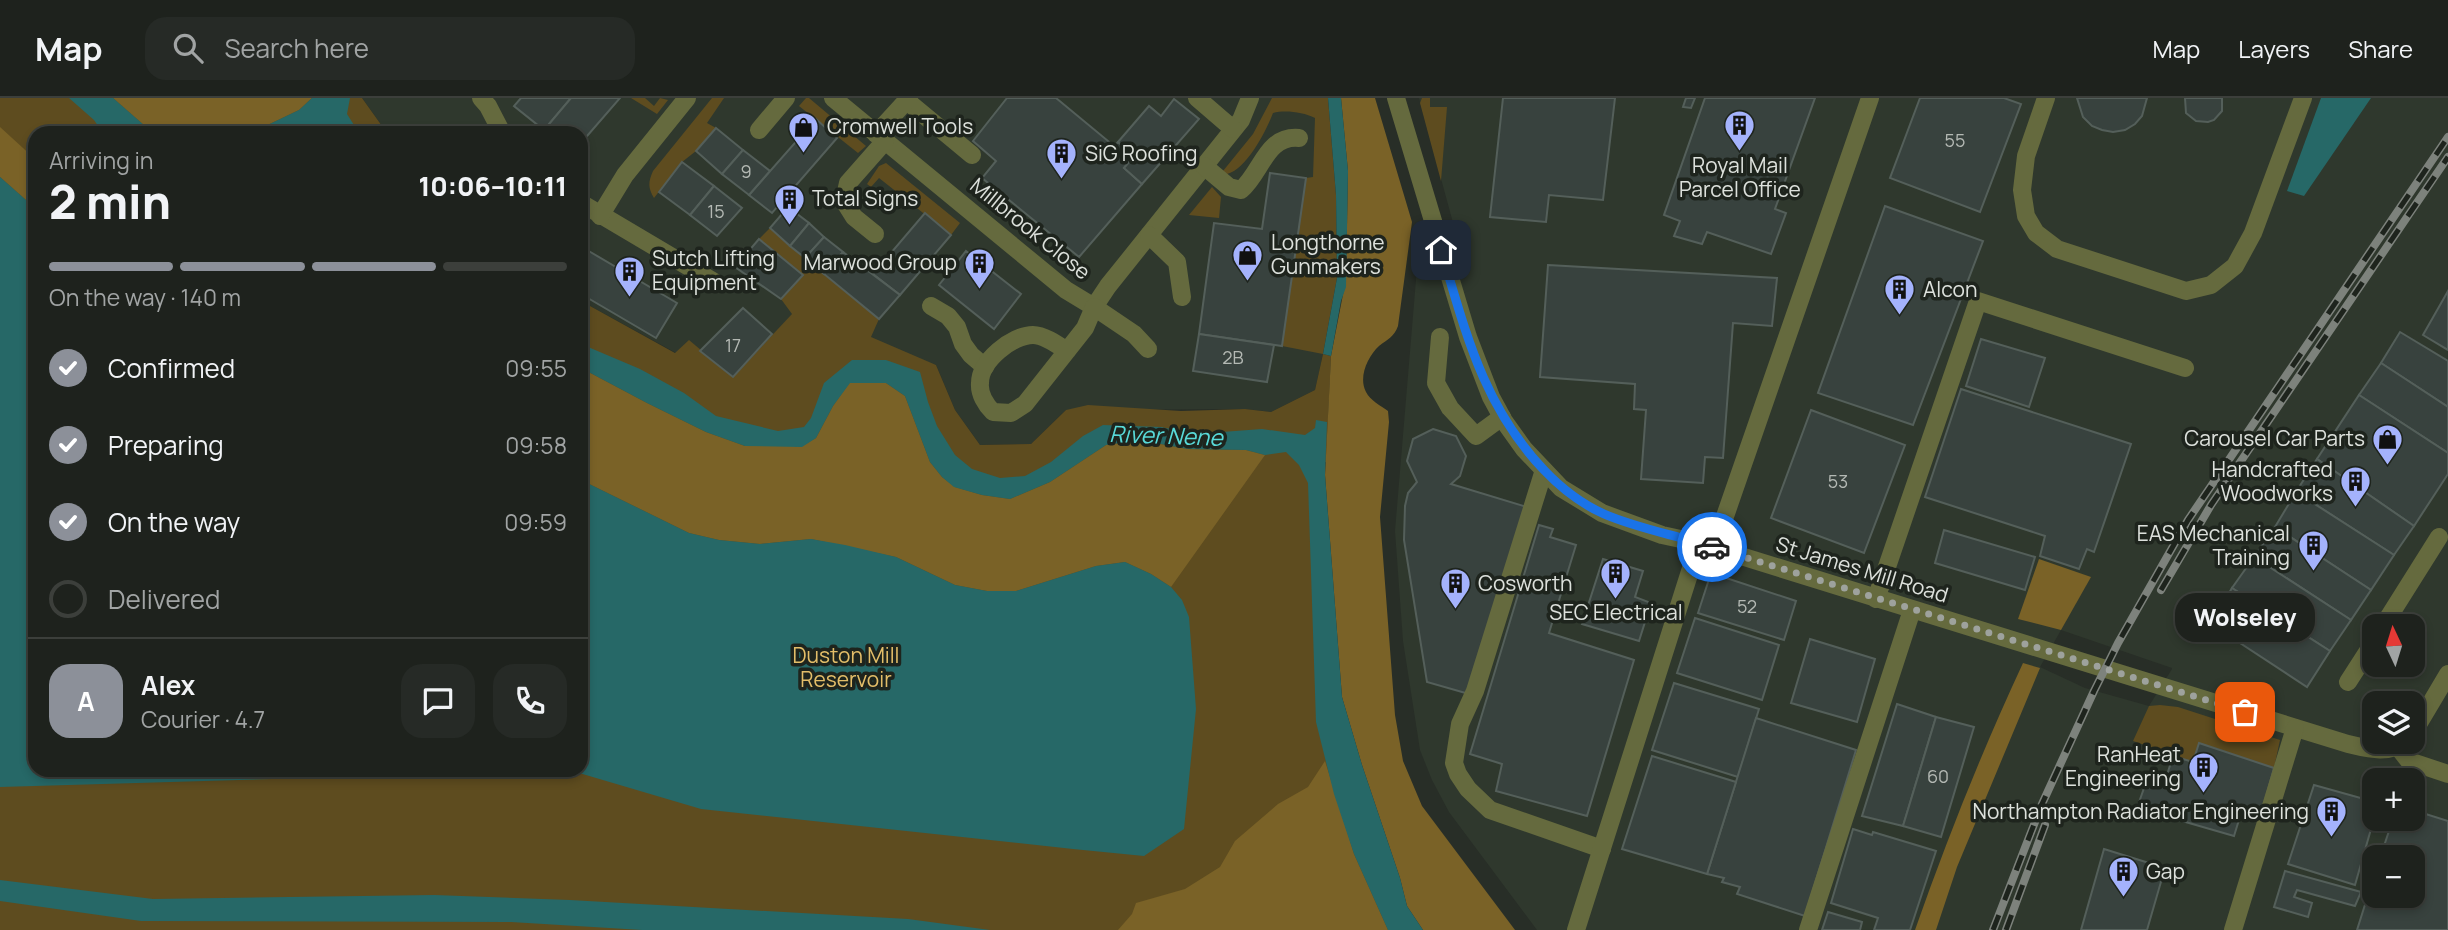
<!DOCTYPE html>
<html lang="en">
<head>
<meta charset="utf-8">
<style>
  :root { --surface:#1e221d; --page:#262a26; --text:#f1f3f6; --muted:#a1a4a4; --line:#3c3f3b; --accent:#8c9099 }
  body { margin:0; font-family:Manrope,sans-serif; background:var(--page); color:var(--text); height:100vh; display:flex; flex-direction:column; font-size:26px; white-space:nowrap }
  * { box-sizing:border-box; margin:0 }
  p { font-size:23px; color:var(--muted) }
  .icon { flex:none; width:38px; height:38px; fill:none; stroke:currentColor; stroke-width:2; stroke-linecap:round; stroke-linejoin:round }
  .map { position:relative; flex:1; overflow:hidden }
  .details { position:absolute; left:28px; top:28px; width:560px; height:651px; display:flex; flex-direction:column; background:var(--surface); border-radius:21px; box-shadow:0 4px 10px #0003,0 0 0 2px var(--line) }
  .details>* { flex:none }
  .needle { width:46px; rotate:356deg }
  .buttons { position:absolute; left:2362px; top:516px; display:grid; gap:14px }
  .buttons a { display:grid; place-items:center; width:63px; height:63px; border-radius:14px; background:var(--surface); box-shadow:0 4px 10px #0003,0 0 0 2px var(--line); font-size:35px }
  .pin { position:absolute; display:grid; place-items:center; width:60px; height:60px; color:#fff; margin:-30px; border-radius:14px; box-shadow:0 4px 10px #0006 }
  .courier { position:absolute; display:grid; place-items:center; width:70px; height:70px; margin:-35px; border:5px solid #1a73e8; border-radius:50%; background:#fff; color:#222; box-shadow:0 2px 9px #0007 }
  .bubble { position:absolute; height:49px; border-radius:21px; background:var(--surface); box-shadow:0 4px 10px #0003,0 0 0 2px var(--line); font-size:23px; font-weight:800; line-height:49px; text-align:center }
  .overview em { font-style:normal; font-weight:800 }
  .overview div { display:flex; flex-direction:column-reverse }
  .overview { display:flex; align-items:center; justify-content:space-between; height:119px; padding:0 21px }
  h1 { font-size:46px; font-weight:800; line-height:52px }
  .bar { display:grid; grid-template-columns:repeat(4,1fr); gap:10px 7px; align-content:center; height:84px; padding:0 21px }
  .bar i { height:9px; border-radius:5px; background:var(--line) }
  .bar .selected { background:var(--accent) }
  .bar p { grid-column:span 4 }
  .line { display:flex; align-items:center; gap:18px; padding:0 21px; border-top:2px solid var(--line) }
  .line div { flex:1 }
  .round { display:grid; place-items:center; flex:none; width:74px; height:74px; border-radius:21px; background:var(--page) }
  ol { padding:0 21px; list-style:none }
  li { display:flex; align-items:center; gap:21px; height:77px }
  li p { margin-inline-start:auto }
  li .icon { padding:7px; border-radius:50%; background:var(--accent); color:#fff; stroke-width:4 }
  li:last-child { color:var(--muted) }
  li i { width:38px; height:38px; border:4px solid var(--line); border-radius:50% }
  header { display:flex; align-items:center; gap:42px; box-sizing:border-box; height:98px; padding:0 35px; background:var(--surface); border-bottom:2px solid var(--line) }
  header strong { font-size:33px }
  nav { display:flex; gap:38px; margin-inline-start:auto; font-size:24px }
  .search { width:490px; height:63px; background:var(--page); display:flex; align-items:center; gap:18px; box-sizing:border-box; padding:0 24px; border-radius:21px; color:var(--muted); font-size:26px }
  .map>svg:first-child { display:block }
</style>
</head>
<body>
<header>
<strong>Map</strong>
<div class="search"><svg class="icon" aria-label="search" viewBox="0 0 24 24"><circle cx="10" cy="10" r="6"/><path d="M15 15l6 6"/></svg>Search here</div>
<nav><a>Map</a><a>Layers</a><a>Share</a></nav>
</header>
<div class="map">
<svg width="2448" height="832" viewBox="0 0 2448 832">
  <rect width="100%" height="100%" fill="#282e27"/>
  <g fill="#2f382d" fill-rule="evenodd">
    <polygon points="362,0 1328,0 1323,256 1315,292 1271,314 1245,311 1066,312 1031,346 980,347 955,312 936,267 765,243 733,279 689,243 676,255 581,203 581,35 387,35"/>
    <path d="M 1419,0 L 2448,0 L 2448,832 L 1537,832 L 1449,714 L 1432,682 L 1420,652 L 1403,543 L 1395,433 L 1419,146 L 1455,132 ZM 2375,528 L 2413,528 L 2413,567 L 2375,567 ZM 2061,532 L 2172,570 L 2172,571 L 2149,608 L 2085,590 L 2040,569 ZM 2375,606 L 2413,606 L 2413,644 L 2375,644 ZM 2375,682 L 2413,682 L 2413,721 L 2375,721 ZM 2375,760 L 2413,760 L 2413,798 L 2375,798 Z"/>
  </g>
  <g fill="#5e4c1f">
    <path d="M 0,0 L 362,0 L 387,35 L 35,35 L 35,672 L 581,672 L 581,203 L 675,255 L 689,242 L 733,279 L 792,216 L 781,201 L 803,177 L 759,141 L 770,130 L 879,221 L 871,239 L 936,267 L 955,312 L 980,347 L 1031,346 L 1066,312 L 1088,307 L 1181,313 L 1245,311 L 1271,314 L 1315,292 L 1323,256 L 1282,248 L 1306,80 L 1313,79 L 1315,20 C 1303,14 1285,12 1273,15 C 1266,33 1247,71 1227,76 L 1223,73 L 1253,36 L 1272,0 L 1328,0 L 1336,97 L 1337,180 L 1323,256 L 1331,258 L 1326,364 L 1318,365 L 1328,601 L 1405,832 L 0,832 Z"/>
    <polygon points="631,0 645,0 654,8 660,0 668,2 657,16"/>
    <path d="M 712,0 L 724,0 L 707,25 L 716,30 L 696,53 L 682,64 L 654,100 C 648,90 648,84 653,73 Z"/>
    <polygon points="806,0 809,0 866,48 858,55 799,8"/>
    <polygon points="1422,0 1430,0 1430,9 1447,9 1441,83 1420,5"/>
    <polygon points="886,65 960,125 951,137 879,80 871,89 867,86 879,68"/>
    <polygon points="1212,89 1221,99 1219,120 1189,117"/>
    <polygon points="2160,607 2178,609 2280,642 2274,670 2200,645 2193,664 2133,643 2149,608"/>
  </g>
  <g fill="#7a6227">
    <polygon points="113,0 312,0 299,12 251,35 153,35"/>
    <path d="M 1341,0 L 1375,0 L 1412,124 L 1398,228 C 1394,239 1388,241 1379,248 C 1368,258 1358,279 1366,294 C 1370,302 1381,308 1388,313 L 1389,324 L 1380,419 L 1395,617 L 1403,663 L 1422,708 L 1515,832 L 1423,832 L 1407,808 L 1400,780 L 1362,667 L 1342,599 L 1325,377 L 1331,258 L 1346,181 L 1348,73 Z"/>
    <polygon points="0,29 35,61 35,110 0,79"/>
    <polygon points="581,270 647,305 706,334 745,348 802,348 816,340 833,308 850,284 886,285 905,298 930,364 942,379 955,389 982,397 1010,401 1050,384 1106,347 1139,342 1188,351 1246,352 1265,357 1171,489 1151,476 1125,464 1096,468 1016,493 987,493 955,487 896,459 811,441 760,446 719,442 689,435 581,382"/>
    <polygon points="2039,461 2091,479 2061,532 2018,521"/>
    <path d="M 2023,565 L 2040,570 L 1957,769 L 1936,832 L 1915,832 C 1947,741 1982,653 2023,565 Z"/>
    <polygon points="1325,663 1354,756 1388,832 1118,832 1132,816 1136,805 1185,791 1220,769 1235,743 1278,706 1308,689"/>
  </g>
  <g fill="#266867">
    <polygon points="69,0 113,0 153,35 103,35 94,22"/>
    <polygon points="312,0 350,0 347,16 359,35 251,35 299,12"/>
    <polygon points="1328,0 1341,0 1348,73 1346,189 1341,203 1331,258 1323,256 1337,180 1336,97"/>
    <polygon points="2321,0 2371,0 2304,98 2287,93"/>
    <polygon points="0,79 35,110 35,672 320,672 272,681 0,689"/>
    <polygon points="581,246 640,271 684,295 716,318 778,333 804,329 811,320 824,285 852,262 886,262 920,274 928,304 937,328 955,357 972,371 1000,380 1025,378 1051,364 1083,338 1103,327 1161,329 1195,336 1262,331 1305,337 1315,330 1316,322 1327,324 1325,377 1342,599 1362,667 1400,780 1407,808 1423,832 1388,832 1354,756 1334,696 1316,624 1308,385 1299,367 1286,354 1265,357 1246,352 1188,351 1139,342 1106,347 1050,384 1010,401 982,397 954,389 942,379 930,364 905,298 886,285 850,285 833,308 816,340 802,349 745,348 706,334 647,305 581,270"/>
    <polygon points="581,382 689,435 719,442 760,446 811,441 845,447 896,459 955,487 987,493 1016,493 1096,468 1125,464 1151,476 1171,489 1182,502 1189,519 1196,611 1184,731 1144,758 1073,751 701,711 569,672 581,672"/>
    <polygon points="0,782 153,801 434,797 570,802 908,821 990,832 642,832 511,824 141,823 0,803"/>
  </g>
  <g fill="#38423e" stroke="#545f5a" stroke-width="2">
    <polygon points="521,0 571,0 544,32 514,8"/>
    <polygon points="571,0 620,0 581,45 581,35 548,35 544,32"/>
    <polygon points="1007,0 1056,0 1114,48 1118,44 1134,58 1124,70 1142,86 1079,159 982,80 996,63 973,43"/>
    <polygon points="1503,0 1615,0 1603,102 1549,97 1546,124 1490,119"/>
    <polygon points="1686,0 1695,0 1691,10 1683,9"/>
    <polygon points="1705,0 1815,0 1775,111 1786,115 1771,156 1707,134 1702,146 1674,138 1680,123 1664,117"/>
    <polygon points="1920,0 2004,0 2021,6 1980,114 1890,80"/>
    <polygon points="2077,0 2147,0 2142,18 2135,26 2125,32 2113,34 2102,32 2092,28 2083,19"/>
    <polygon points="2185,0 2222,0 2222,13 2214,22 2208,24 2196,23 2186,15"/>
    <polygon points="1174,1 1199,21 1142,86 1124,70 1134,58 1118,44 1149,8 1161,18"/>
    <polygon points="816,21 837,40 772,115 749,97"/>
    <polygon points="716,30 743,52 722,76 696,53"/>
    <polygon points="743,52 770,73 749,97 722,76"/>
    <polygon points="682,64 714,88 690,117 659,94"/>
    <polygon points="1270,75 1306,80 1282,248 1199,236 1214,125 1262,131"/>
    <polygon points="714,88 742,110 717,138 690,117"/>
    <polygon points="1885,108 1983,143 1913,327 1818,295"/>
    <polygon points="788,109 809,125 790,148 770,130"/>
    <polygon points="925,115 951,137 900,197 873,176"/>
    <polygon points="809,125 824,139 805,160 790,148"/>
    <polygon points="824,139 843,154 824,176 805,160"/>
    <polygon points="759,141 803,177 781,201 735,169"/>
    <polygon points="587,152 677,205 656,240 581,196 581,163"/>
    <polygon points="966,153 1021,196 994,231 939,187"/>
    <polygon points="843,154 900,197 879,221 824,176"/>
    <polygon points="1548,167 1777,180 1772,228 1733,225 1723,360 1705,359 1703,385 1641,381 1646,312 1634,311 1635,286 1540,279"/>
    <polygon points="2448,193 2448,252 2423,237"/>
    <polygon points="743,210 772,236 733,279 700,253"/>
    <polygon points="2400,234 2448,263 2448,309 2381,265"/>
    <polygon points="1199,236 1274,247 1267,284 1193,273"/>
    <polygon points="1981,241 2045,260 2029,309 1966,288"/>
    <polygon points="2381,265 2448,309 2448,355 2359,297"/>
    <polygon points="1961,291 2131,346 2094,454 2087,451 2079,471 2040,458 2045,438 1925,399"/>
    <polygon points="2359,297 2448,355 2448,376 2414,428 2317,361"/>
    <polygon points="1811,312 1905,347 1864,455 1771,420"/>
    <polygon points="1433,331 1456,338 1466,358 1460,378 1451,386 1527,409 1469,596 1427,584 1404,442 1405,408 1408,395 1417,384 1407,363 1413,341"/>
    <polygon points="2317,361 2414,428 2394,457 2296,394"/>
    <polygon points="2296,394 2394,457 2371,492 2275,429"/>
    <polygon points="1539,427 1553,431 1550,439 1576,447 1549,535 1634,562 1587,718 1496,693 1502,666 1470,656"/>
    <polygon points="2275,429 2371,492 2351,522 2254,459"/>
    <polygon points="1944,432 2035,459 2025,492 1935,465"/>
    <polygon points="2254,459 2351,522 2330,553 2232,490"/>
    <polygon points="1603,461 1643,473 1635,499 1651,505 1639,543 1582,526"/>
    <polygon points="1711,475 1796,503 1784,542 1698,515"/>
    <polygon points="2232,490 2330,553 2307,589 2211,526"/>
    <polygon points="1695,520 1779,547 1762,602 1677,575"/>
    <polygon points="1810,541 1875,561 1857,624 1791,605"/>
    <polygon points="1674,585 1759,611 1738,679 1652,652"/>
    <polygon points="1897,606 1936,619 1903,728 1862,718"/>
    <polygon points="1936,619 1974,629 1941,739 1903,728"/>
    <polygon points="1756,620 1856,652 1805,818 1737,796 1740,789 1722,784 1724,780 1707,776"/>
    <polygon points="2199,645 2274,670 2261,717 2242,712 2234,738 2137,710 2149,676 2166,680 2173,658 2193,664"/>
    <polygon points="1652,658 1736,684 1707,776 1622,751"/>
    <polygon points="2314,687 2375,704 2375,717 2355,787 2288,766"/>
    <polygon points="2413,712 2448,723 2448,832 2357,832 2375,775 2375,798 2413,798 2413,760 2380,760 2393,721 2413,721"/>
    <polygon points="1853,731 1872,737 1873,734 1936,753 1910,832 1874,832 1878,820 1831,805"/>
    <polygon points="2104,751 2165,770 2147,832 2081,832"/>
    <polygon points="2285,773 2361,794 2355,808 2297,792 2294,799 2312,805 2308,819 2274,809"/>
    <polygon points="1828,814 1862,824 1860,832 1822,832"/>
  </g>
  <g fill="none" stroke-linecap="round" stroke-linejoin="round">
    <g stroke="#656a3e" stroke-width="18">
      <polyline points="481,0 488,8 502,35"/>
      <polyline points="833,0 1066,192 1094,209 1108,188 1241,22 1250,0"/>
      <polyline points="1197,0 1233,31"/>
      <path d="M 1396,0 L 1468,239 L 1491,299 L 1504,323 L 1524,351 L 1561,390 L 1602,415 L 1662,437 L 1699,445 L 2348,646 C 2366,650 2388,657 2404,644"/>
      <polyline points="2046,0 2026,58 2022,92 2026,118 2036,135 2057,151 2186,193 2211,187 2235,168 2253,135 2303,0"/>
      <polyline points="907,3 972,57"/>
      <polyline points="759,32 786,0"/>
      <polyline points="876,36 909,0"/>
      <path d="M 1204,68 L 1229,89 L 1241,92 C 1262,74 1266,37 1299,40"/>
      <polyline points="581,105 716,185"/>
      <polyline points="600,118 625,77 687,0"/>
      <polyline points="875,136 854,119 844,103 848,85 885,43"/>
      <polyline points="1149,137 1177,164 1182,199"/>
      <polyline points="931,208 948,218 957,229 963,246 971,257 985,269"/>
      <polyline points="1440,239 1436,285 1450,310 1476,338 1502,319"/>
      <path d="M 1067,253 C 1058,247 1044,237 1033,237 C 1012,237 980,263 980,285 C 979,296 986,307 993,314 L 1011,315 L 1025,306 L 1085,230 L 1094,209 L 1134,236 L 1148,251"/>
      <polyline points="1544,372 1475,593 1460,626 1454,665 1458,676 1468,691 1490,712 1602,751"/>
      <polyline points="1714,450 1870,0"/>
      <polyline points="1876,501 1978,203 2185,270"/>
      <polyline points="2383,528 2439,439"/>
      <polyline points="2348,584 2375,542"/>
      <polyline points="2413,635 2448,576"/>
      <polyline points="2398,649 2409,663 2448,676"/>
      <polyline points="1576,832 1699,445"/>
      <polyline points="1808,832 1912,512"/>
      <polyline points="2233,832 2295,630"/>
    </g>
    <defs>
      <g id="rail">
        <polyline points="2161,492 2211,407 2448,59"/>
        <polyline points="1993,832 2042,706 2094,593 2118,545 2188,422 2448,39"/>
        <polyline points="2006,832 2045,727"/>
      </g>
    </defs>
    <use href="#rail" stroke="#7d827c" stroke-width="8"/>
    <use href="#rail" stroke="#1e241d" stroke-width="5" stroke-dasharray="16" stroke-linecap="butt"/>
  </g>
  <g fill="none" stroke-linecap="round" stroke-linejoin="round">
    <polyline stroke="#9ea29d" stroke-width="7" stroke-dasharray="0 12.6" points="1712,449 2245,614"/>
    <path stroke="#1a73e8" stroke-width="9" d="M 1441,152 C 1466,235 1483,308 1544,372 C 1561,390 1582,406 1604,416 C 1639,431 1676,437 1712,449"/>
  </g>
  <defs>
    <symbol id="building-pin" viewBox="-11 -11 22 30"><path d="M0 17L-7.5 6A9.5 9.5 0 1 1 7.5 6Z" fill="#a4b2fc" stroke="#1e241d"/><path d="M-4-6H4V6H1V3H-1V6H-4ZM-2.5-4.3h1.7v1.8h-1.7ZM.8-4.3h1.7v1.8H.8ZM-2.5-1h1.7V.8h-1.7ZM.8-1h1.7V.8H.8Z" fill="#111"/></symbol>
    <symbol id="shop-pin" viewBox="-11 -11 22 30"><path d="M0 17L-7.5 6A9.5 9.5 0 1 1 7.5 6Z" fill="#a4b2fc" stroke="#1e241d"/><path d="M-5-2.5h2.3a2.7 3.5 0 0 1 5.4 0H5L5.5 6h-11ZM-1.5-2.5h3a1.5 2.3 0 0 0-3 0Z" fill="#111"/></symbol>
  </defs>
  <g fill-rule="evenodd">
    <use href="#building-pin" x="1722" y="10" width="35" height="47"/>
    <use href="#shop-pin" x="786" y="12" width="35" height="47"/>
    <use href="#building-pin" x="1044" y="38" width="35" height="47"/>
    <use href="#building-pin" x="772" y="84" width="35" height="47"/>
    <use href="#shop-pin" x="1230" y="140" width="35" height="47"/>
    <use href="#building-pin" x="962" y="148" width="35" height="47"/>
    <use href="#building-pin" x="612" y="156" width="35" height="47"/>
    <use href="#building-pin" x="1882" y="174" width="35" height="47"/>
    <use href="#shop-pin" x="2370" y="324" width="35" height="47"/>
    <use href="#building-pin" x="2338" y="366" width="35" height="47"/>
    <use href="#building-pin" x="2296" y="430" width="35" height="47"/>
    <use href="#building-pin" x="1598" y="458" width="35" height="47"/>
    <use href="#building-pin" x="1438" y="468" width="35" height="47"/>
    <use href="#building-pin" x="2186" y="652" width="35" height="47"/>
    <use href="#building-pin" x="2314" y="696" width="35" height="47"/>
    <use href="#building-pin" x="2106" y="756" width="35" height="47"/>
  </g>
  <g text-anchor="middle" stroke-width="7" stroke-linejoin="round" paint-order="stroke">
    <g font-size="18" fill="#b4b9b4">
      <text x="1955" y="49">55</text>
      <text x="746" y="80">9</text>
      <text x="716" y="120">15</text>
      <text x="733" y="254">17</text>
      <text x="1233" y="266">2B</text>
      <text x="1838" y="390">53</text>
      <text x="1747" y="515">52</text>
      <text x="1938" y="685">60</text>
    </g>
    <g font-size="21" fill="#dde1dc" stroke="#1e241d" text-anchor="start">
      <text x="827" y="36">Cromwell Tools</text>
      <text x="1085" y="63">SiG Roofing</text>
      <text x="1740" y="75" text-anchor="middle">Royal Mail<tspan x="1740" dy="24">Parcel Office</tspan></text>
      <text x="812" y="108">Total Signs</text>
      <text x="1271" y="152">Longthorne<tspan x="1271" dy="24">Gunmakers</tspan></text>
      <text x="652" y="168">Sutch Lifting<tspan x="652" dy="24">Equipment</tspan></text>
      <text x="957" y="172" text-anchor="end">Marwood Group</text>
      <text x="1923" y="199">Alcon</text>
      <text x="2365" y="348" text-anchor="end">Carousel Car Parts</text>
      <text x="2333" y="379" text-anchor="end">Handcrafted<tspan x="2333" dy="24">Woodworks</tspan></text>
      <text x="2290" y="443" text-anchor="end">EAS Mechanical<tspan x="2290" dy="24">Training</tspan></text>
      <text x="1478" y="493">Cosworth</text>
      <text x="1616" y="522" text-anchor="middle">SEC Electrical</text>
      <text x="2181" y="664" text-anchor="end">RanHeat<tspan x="2181" dy="24">Engineering</tspan></text>
      <text x="2309" y="721" text-anchor="end">Northampton Radiator Engineering</text>
      <text x="2146" y="781">Gap</text>
    </g>
    <g font-size="21" fill="#dde1dc" stroke="#1e241d">
      <text transform="translate(1030 131) rotate(39)" y="7">Millbrook Close</text>
      <text transform="translate(1862 472) rotate(17)" y="7">St James Mill Road</text>
    </g>
    <g font-size="21" fill="#e3be69" stroke="#1e241d">
      <text x="846" y="565">Duston Mill<tspan x="846" dy="24">Reservoir</tspan></text>
    </g>
    <g font-size="23" font-style="italic" fill="#58d9d8" stroke="#1e241d">
      <text transform="translate(1166 338) rotate(2)" y="8">River Nene</text>
    </g>
  </g>
</svg>
<div class="buttons">
<a><svg class="needle" viewBox="-14 -14 28 28"><path d="M0-13l5 13h-10z" fill="#e53935"/><path d="M0 13l5-13h-10z" fill="#a1a4a4"/></svg></a>
<a><svg class="icon" aria-label="layers" viewBox="0 0 24 24"><path d="M12 4l9 5-9 5-9-5zM3 14l9 5 9-5"/></svg></a>
<a>+</a>
<a>−</a>
</div>
<div class="pin" style="left:2245px;top:614px;background:#ea580c"><svg class="icon" aria-label="bag" viewBox="0 0 24 24"><path d="M5 8h14l-1 12H6zM9 8a3 3 0 0 1 6 0"/></svg></div>
<div class="pin" style="left:1441px;top:152px;background:#1f2937"><svg class="icon" aria-label="home" viewBox="0 0 24 24"><path d="M3 11l9-7 9 7M6 9v11h12V9"/></svg></div>
<div class="courier" style="left:1712px;top:449px"><svg class="icon" aria-label="car" viewBox="0 0 24 24"><path d="M5 17H2v-5l4-1 3-4h7l3 4 3 1v5h-3M9 17h6M6 11h13"/><circle cx="7" cy="17" r="2"/><circle cx="17" cy="17" r="2"/></svg></div>
<div class="bubble" style="left:2175px;top:495px;width:140px">Wolseley</div>
<section class="details">
<div class="overview"><div><h1>2 min</h1><p>Arriving in</p></div><em>10:06–10:11</em></div>
<div class="bar"><i class="selected"></i><i class="selected"></i><i class="selected"></i><i></i><p>On the way · 140 m</p></div>
<ol>
<li><svg class="icon" aria-label="check" viewBox="0 0 24 24"><path d="M5 12l5 5 9-10"/></svg>Confirmed<p>09:55</p></li>
<li><svg class="icon" aria-label="check" viewBox="0 0 24 24"><path d="M5 12l5 5 9-10"/></svg>Preparing<p>09:58</p></li>
<li><svg class="icon" aria-label="check" viewBox="0 0 24 24"><path d="M5 12l5 5 9-10"/></svg>On the way<p>09:59</p></li>
<li><i></i>Delivered</li>
</ol>
<div class="line" style="height:126px"><b class="round" style="background:var(--accent);color:#fff">A</b><div><b>Alex</b><p>Courier · 4.7</p></div><a class="round"><svg class="icon" aria-label="chat" viewBox="0 0 24 24"><path d="M4 5h16v11H9l-5 4z"/></svg></a><a class="round"><svg class="icon" aria-label="phone" viewBox="0 0 24 24"><path d="M5 4h4l2 5-3 2q2 4 5 5l2-3 5 2v4C11 20 4 13 5 4z"/></svg></a></div>
</section>
</div>
</body>
</html>
